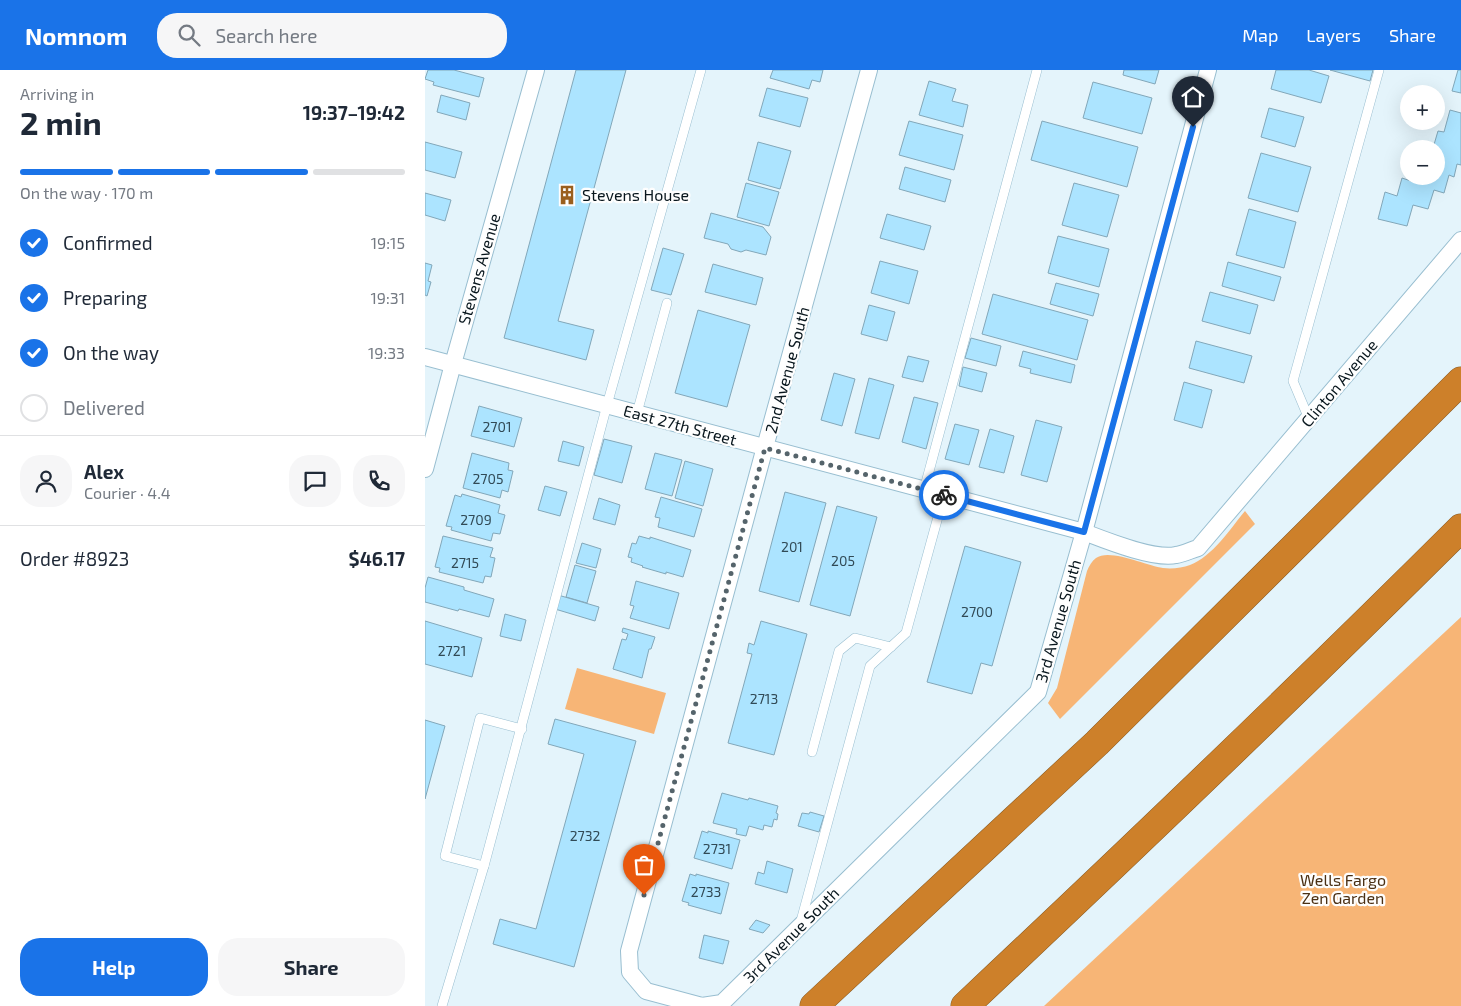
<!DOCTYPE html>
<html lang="en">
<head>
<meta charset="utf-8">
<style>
  :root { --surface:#fff; --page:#f6f6f7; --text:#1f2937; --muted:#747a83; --line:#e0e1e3; --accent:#1a73e8 }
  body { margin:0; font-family:"Exo 2",sans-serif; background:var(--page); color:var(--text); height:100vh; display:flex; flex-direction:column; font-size:19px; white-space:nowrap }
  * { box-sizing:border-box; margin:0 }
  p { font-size:16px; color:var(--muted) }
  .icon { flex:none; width:28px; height:28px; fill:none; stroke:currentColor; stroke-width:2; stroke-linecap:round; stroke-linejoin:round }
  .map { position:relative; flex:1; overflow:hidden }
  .details { display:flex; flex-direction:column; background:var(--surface); width:425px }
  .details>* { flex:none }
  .tools { position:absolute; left:975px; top:15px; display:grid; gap:10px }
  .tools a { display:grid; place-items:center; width:45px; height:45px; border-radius:50%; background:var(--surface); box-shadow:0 5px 20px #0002; font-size:25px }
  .pin { position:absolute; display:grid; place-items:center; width:42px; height:42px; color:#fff; margin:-51px -21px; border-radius:50% 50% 50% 0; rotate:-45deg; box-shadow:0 0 5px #0007 }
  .pin .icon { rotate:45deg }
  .courier { position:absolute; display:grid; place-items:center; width:50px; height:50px; margin:-25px; border:4px solid #1a73e8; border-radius:50%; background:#fff; color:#222; box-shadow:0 1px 6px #0007 }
  .summary em { font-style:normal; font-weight:700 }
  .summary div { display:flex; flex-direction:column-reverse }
  .summary { display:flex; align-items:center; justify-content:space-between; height:85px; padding:0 20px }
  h1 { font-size:32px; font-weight:700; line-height:38px }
  .bar { display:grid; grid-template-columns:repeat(4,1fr); gap:8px 5px; align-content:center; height:60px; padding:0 20px }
  .bar i { height:6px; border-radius:4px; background:var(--line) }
  .bar .active { background:var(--accent) }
  .bar p { grid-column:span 4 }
  .line { display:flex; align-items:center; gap:12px; padding:0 20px; border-top:1px solid var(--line) }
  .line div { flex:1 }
  .round { display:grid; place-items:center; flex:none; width:52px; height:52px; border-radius:20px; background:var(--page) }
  ol { padding:0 20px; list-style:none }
  li { display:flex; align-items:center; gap:15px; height:55px }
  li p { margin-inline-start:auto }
  li .icon { padding:5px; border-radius:50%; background:var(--accent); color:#fff; stroke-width:4 }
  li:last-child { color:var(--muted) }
  li i { width:28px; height:28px; border:2px solid var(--line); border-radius:50% }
  .primary-button { display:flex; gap:10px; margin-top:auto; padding:10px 20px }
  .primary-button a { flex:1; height:58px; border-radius:20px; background:var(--accent); color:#fff; font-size:20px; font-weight:700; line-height:58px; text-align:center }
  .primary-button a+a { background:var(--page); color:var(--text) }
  header { display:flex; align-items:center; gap:30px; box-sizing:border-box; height:70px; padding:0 25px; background:var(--accent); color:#fff }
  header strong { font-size:24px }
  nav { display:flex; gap:28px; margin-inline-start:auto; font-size:18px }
  .search { width:350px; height:45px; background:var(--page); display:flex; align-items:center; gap:12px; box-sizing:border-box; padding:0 18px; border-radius:20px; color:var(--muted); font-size:19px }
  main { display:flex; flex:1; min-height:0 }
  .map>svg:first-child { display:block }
</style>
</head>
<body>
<header>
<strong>Nomnom</strong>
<div class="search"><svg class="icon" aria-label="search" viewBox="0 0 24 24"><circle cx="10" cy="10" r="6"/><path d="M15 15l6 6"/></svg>Search here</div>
<nav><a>Map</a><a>Layers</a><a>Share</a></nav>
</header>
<main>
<section class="details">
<div class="summary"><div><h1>2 min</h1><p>Arriving in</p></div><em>19:37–19:42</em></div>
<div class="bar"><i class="active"></i><i class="active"></i><i class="active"></i><i></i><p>On the way · 170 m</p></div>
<ol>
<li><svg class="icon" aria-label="check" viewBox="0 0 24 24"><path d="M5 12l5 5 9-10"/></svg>Confirmed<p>19:15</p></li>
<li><svg class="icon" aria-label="check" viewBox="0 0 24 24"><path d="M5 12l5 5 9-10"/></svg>Preparing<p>19:31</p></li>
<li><svg class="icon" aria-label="check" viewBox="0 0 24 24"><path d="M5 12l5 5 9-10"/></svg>On the way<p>19:33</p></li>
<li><i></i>Delivered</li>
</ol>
<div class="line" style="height:90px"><a class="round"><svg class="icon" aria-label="person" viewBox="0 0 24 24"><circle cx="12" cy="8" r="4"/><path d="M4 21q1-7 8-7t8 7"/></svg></a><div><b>Alex</b><p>Courier · 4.4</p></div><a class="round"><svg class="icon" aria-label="chat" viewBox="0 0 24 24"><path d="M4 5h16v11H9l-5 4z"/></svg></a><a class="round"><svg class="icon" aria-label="phone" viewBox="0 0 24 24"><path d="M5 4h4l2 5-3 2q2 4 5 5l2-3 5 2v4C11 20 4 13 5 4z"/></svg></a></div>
<div class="line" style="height:65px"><div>Order #8923</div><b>$46.17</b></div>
<div class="primary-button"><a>Help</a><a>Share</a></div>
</section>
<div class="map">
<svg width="1036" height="936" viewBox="0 0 1036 936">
  <rect width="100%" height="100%" fill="#e4f4fb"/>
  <g fill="#f7b576">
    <path d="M 820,441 L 830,454 L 635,649 L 623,633 L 632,618 L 662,501 C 664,496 667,491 671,488 C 685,478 722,496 738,498 C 747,499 757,498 765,495 C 787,487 806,458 820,441 Z"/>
    <polygon points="1036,547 1036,936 619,936"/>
    <polygon points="152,598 241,623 229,664 140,639"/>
  </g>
  <g fill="#ace4ff" stroke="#82a7b9">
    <polygon points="3,0 29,0 59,8 54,27 8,15 9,12 0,9"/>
    <polygon points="151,0 201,0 133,251 169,260 161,290 79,268"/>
    <polygon points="348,0 398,0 395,12 387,10 384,19 345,8"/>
    <polygon points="699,0 734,0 730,14 698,5"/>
    <polygon points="851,0 884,0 904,6 896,33 846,19"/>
    <polygon points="905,0 948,0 945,11"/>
    <polygon points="1033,0 1036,0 1036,23 1027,21"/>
    <polygon points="504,11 531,19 527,31 543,35 538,57 494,45"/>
    <polygon points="668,12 727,28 717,64 658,48"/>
    <polygon points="342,18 383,28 375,57 334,46"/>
    <polygon points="16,25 45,33 41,50 12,42"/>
    <polygon points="844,38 879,47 870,77 836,67"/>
    <polygon points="1025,40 1036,43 1036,95 1032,94 1029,107 1024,105 1019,123 1009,120 1003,139 988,135 982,156 953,149 960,122 972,126 977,108 986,111 987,106 1011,106 1011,79 1000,79 1001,76 1008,78 1013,61 1019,62"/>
    <polygon points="484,51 538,65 529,100 474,85"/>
    <polygon points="617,51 713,77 702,117 606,90"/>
    <polygon points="0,72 37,82 30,108 0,100"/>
    <polygon points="333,72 366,81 355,119 323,110"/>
    <polygon points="836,83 886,97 873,142 823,128"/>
    <polygon points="480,97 526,110 520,132 474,119"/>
    <polygon points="321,113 354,122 344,156 312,147"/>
    <polygon points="649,113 694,125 682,167 637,155"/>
    <polygon points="0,123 26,130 20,151 0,145"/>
    <polygon points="824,139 871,152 859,198 811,185"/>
    <polygon points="286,143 338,157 346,167 341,185 321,180 316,182 306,179 303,174 279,168"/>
    <polygon points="462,144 506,156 499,180 455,168"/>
    <polygon points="633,166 684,179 674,217 623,203"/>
    <polygon points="238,178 259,184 246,225 226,220"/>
    <polygon points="455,191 493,201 484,234 446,223"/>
    <polygon points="803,192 856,207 849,231 797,216"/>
    <polygon points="0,193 7,195 3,211 6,212 2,226 0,225"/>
    <polygon points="288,194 338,208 331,235 280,222"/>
    <polygon points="631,213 674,224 668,246 625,234"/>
    <polygon points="785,222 833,235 825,264 777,251"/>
    <polygon points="568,224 663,250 652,290 557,264"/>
    <polygon points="444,235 470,242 462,271 436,264"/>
    <polygon points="273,240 325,255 302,337 250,323"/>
    <polygon points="546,268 576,276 571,296 540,288"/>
    <polygon points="771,271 827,286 819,313 764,298"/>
    <polygon points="598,281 650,295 646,313 605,303 606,299 594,296"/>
    <polygon points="483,286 504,291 498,312 477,307"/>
    <polygon points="538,297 562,303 557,322 534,316"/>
    <polygon points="409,303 430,309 417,356 396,350"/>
    <polygon points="444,308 469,315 454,369 430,363"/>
    <polygon points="759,312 787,320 777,358 749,350"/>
    <polygon points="489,327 513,333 501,379 477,372"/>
    <polygon points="54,336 97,348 89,377 46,366"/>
    <polygon points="611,350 637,357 622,412 596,405"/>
    <polygon points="530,354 554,360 544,395 520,389"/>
    <polygon points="565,359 589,366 579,403 554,397"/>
    <polygon points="179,369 207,376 197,413 169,405"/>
    <polygon points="138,371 159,377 154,396 133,391"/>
    <polygon points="47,383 84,393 83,400 88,401 83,422 77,420 75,428 38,418"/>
    <polygon points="230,383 257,390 247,426 220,419"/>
    <polygon points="260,391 288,399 278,436 250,428"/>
    <polygon points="120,416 142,422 135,446 113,440"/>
    <polygon points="360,422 401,433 374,532 334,521"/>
    <polygon points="37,424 75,435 73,443 80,445 75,464 68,463 66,471 26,460 27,457 21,456 30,425 36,427"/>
    <polygon points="236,427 277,439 269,467 233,457 235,448 230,447"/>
    <polygon points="174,428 195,435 190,455 168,449"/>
    <polygon points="412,436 452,447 425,546 385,535"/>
    <polygon points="18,466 68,478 65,487 70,488 66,507 60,506 58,513 14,502 15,498 10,497"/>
    <polygon points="214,466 225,469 225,467 266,480 258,507 241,502 241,504 217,497 218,496 206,492 207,488 203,487 207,473 211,474"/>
    <polygon points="157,473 176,479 171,498 151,493"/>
    <polygon points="540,476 596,492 567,596 556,593 547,624 502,612"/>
    <polygon points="150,495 171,501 162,533 141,527"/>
    <polygon points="3,507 39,517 39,520 69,529 64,547 34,539 33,541 0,532 0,518"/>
    <polygon points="211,511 254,523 244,559 205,548 209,536 205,535"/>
    <polygon points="133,525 174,537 170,551 130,539"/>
    <polygon points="80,544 101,550 96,571 75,566"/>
    <polygon points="0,551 57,568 47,607 0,594"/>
    <polygon points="336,551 382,564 349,685 303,673 327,584 322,583 324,573 329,575"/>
    <polygon points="198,558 230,567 226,579 224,579 217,608 188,599 197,569 201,570 203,564 197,562"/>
    <polygon points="130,649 211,671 149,897 68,874 75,849 111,859 159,684 123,674"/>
    <polygon points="0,650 20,656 0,729"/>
    <polygon points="297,723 323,730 324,728 353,736 351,743 353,744 352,750 349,749 347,757 339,755 338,760 324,756 321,766 311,764 312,759 288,753"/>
    <polygon points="385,742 399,746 394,762 373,756 377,743 384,744"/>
    <polygon points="277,761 283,763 283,761 315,770 307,799 269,788"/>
    <polygon points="342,791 368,799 362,823 330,814 333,802 339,804"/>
    <polygon points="265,804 271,806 271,804 304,813 296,844 263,835 264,833 257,831"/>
    <polygon points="331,850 345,855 338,863 324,859"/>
    <polygon points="279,865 304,871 298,894 274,888"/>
  </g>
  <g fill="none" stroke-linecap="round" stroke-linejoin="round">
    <defs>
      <g id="service">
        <polyline points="212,343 242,233"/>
        <polyline points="884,349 868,311 954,0"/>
        <polyline points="499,420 612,0"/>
        <polyline points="387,682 414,581 430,568 466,577"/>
        <polyline points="59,796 20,786 55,648 97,659"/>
        <polyline points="376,851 445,596 481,563 519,425"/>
        <polyline points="17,936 59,796 182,335 276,0"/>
      </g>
      <g id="minor">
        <polyline points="444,0 340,377 204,881 205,902 221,921 277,936 297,933 613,622 659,462 783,0"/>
        <path d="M 0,287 L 659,462 C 680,470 729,490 751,485 C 758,484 766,480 773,478 L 1036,170"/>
        <polyline points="0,399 28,294 111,0"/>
      </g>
      <g id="motorway">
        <polyline points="389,936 672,673 1036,311"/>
        <path d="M 540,936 C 707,779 873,620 1036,458"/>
      </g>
    </defs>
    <use href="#service" stroke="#98bed0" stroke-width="10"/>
    <use href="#minor" stroke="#98bed0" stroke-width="18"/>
    <use href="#motorway" stroke="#885b25" stroke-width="29"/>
    <use href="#service" stroke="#fff" stroke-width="9"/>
    <use href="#minor" stroke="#fff" stroke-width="16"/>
    <use href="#motorway" stroke="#cd802a" stroke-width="28"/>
  </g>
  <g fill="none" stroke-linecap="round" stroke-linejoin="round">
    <polyline stroke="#55646b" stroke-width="5" stroke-dasharray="0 9" points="219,825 340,378 519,425"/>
    <polyline stroke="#1a73e8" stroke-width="6" points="519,425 659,462 768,57"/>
  </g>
  <defs>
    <symbol id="building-bare" viewBox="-9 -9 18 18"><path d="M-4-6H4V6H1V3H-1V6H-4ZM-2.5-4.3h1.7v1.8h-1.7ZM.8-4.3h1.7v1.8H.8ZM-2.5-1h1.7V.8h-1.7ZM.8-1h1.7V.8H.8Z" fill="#9a5f1e" stroke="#fefefe" stroke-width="2.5" paint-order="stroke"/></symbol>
  </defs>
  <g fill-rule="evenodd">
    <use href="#building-bare" x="128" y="111" width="28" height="28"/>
  </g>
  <g text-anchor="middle" stroke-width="4.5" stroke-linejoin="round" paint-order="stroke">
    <g font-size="14" fill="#314a56">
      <text x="72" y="362">2701</text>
      <text x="63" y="414">2705</text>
      <text x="51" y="455">2709</text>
      <text x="367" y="482">201</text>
      <text x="418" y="496">205</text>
      <text x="40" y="498">2715</text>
      <text x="552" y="547">2700</text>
      <text x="27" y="586">2721</text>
      <text x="339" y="634">2713</text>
      <text x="160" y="771">2732</text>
      <text x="292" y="784">2731</text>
      <text x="281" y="827">2733</text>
    </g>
    <g font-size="16" fill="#08161d" stroke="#fefefe" text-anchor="start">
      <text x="157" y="131">Stevens House</text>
    </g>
    <g font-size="16" fill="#08161d" stroke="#fefefe">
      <text transform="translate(54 199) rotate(-74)" y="6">Stevens Avenue</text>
      <text transform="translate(362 300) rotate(-75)" y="6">2nd Avenue South</text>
      <text transform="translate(914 313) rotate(-50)" y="6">Clinton Avenue</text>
      <text transform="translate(255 355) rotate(15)" y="6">East 27th Street</text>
      <text transform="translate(633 551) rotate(-74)" y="6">3rd Avenue South</text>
      <text transform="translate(366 865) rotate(-45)" y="6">3rd Avenue South</text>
    </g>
    <g font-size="16" fill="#4b3014" stroke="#fefefe">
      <text x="918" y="816">Wells Fargo<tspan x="918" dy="18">Zen Garden</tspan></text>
    </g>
  </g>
</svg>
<div class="tools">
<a>+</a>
<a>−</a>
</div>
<div class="pin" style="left:219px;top:825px;background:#ea580c"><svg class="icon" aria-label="bag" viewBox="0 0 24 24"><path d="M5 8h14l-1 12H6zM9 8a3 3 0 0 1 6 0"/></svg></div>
<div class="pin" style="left:768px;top:57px;background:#1f2937"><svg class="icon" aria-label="home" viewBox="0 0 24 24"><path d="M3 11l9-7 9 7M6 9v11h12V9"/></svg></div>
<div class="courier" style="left:519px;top:425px"><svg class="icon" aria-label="bike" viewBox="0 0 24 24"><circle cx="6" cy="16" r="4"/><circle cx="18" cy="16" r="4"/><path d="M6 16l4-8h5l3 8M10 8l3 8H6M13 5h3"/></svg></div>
</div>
</main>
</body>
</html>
